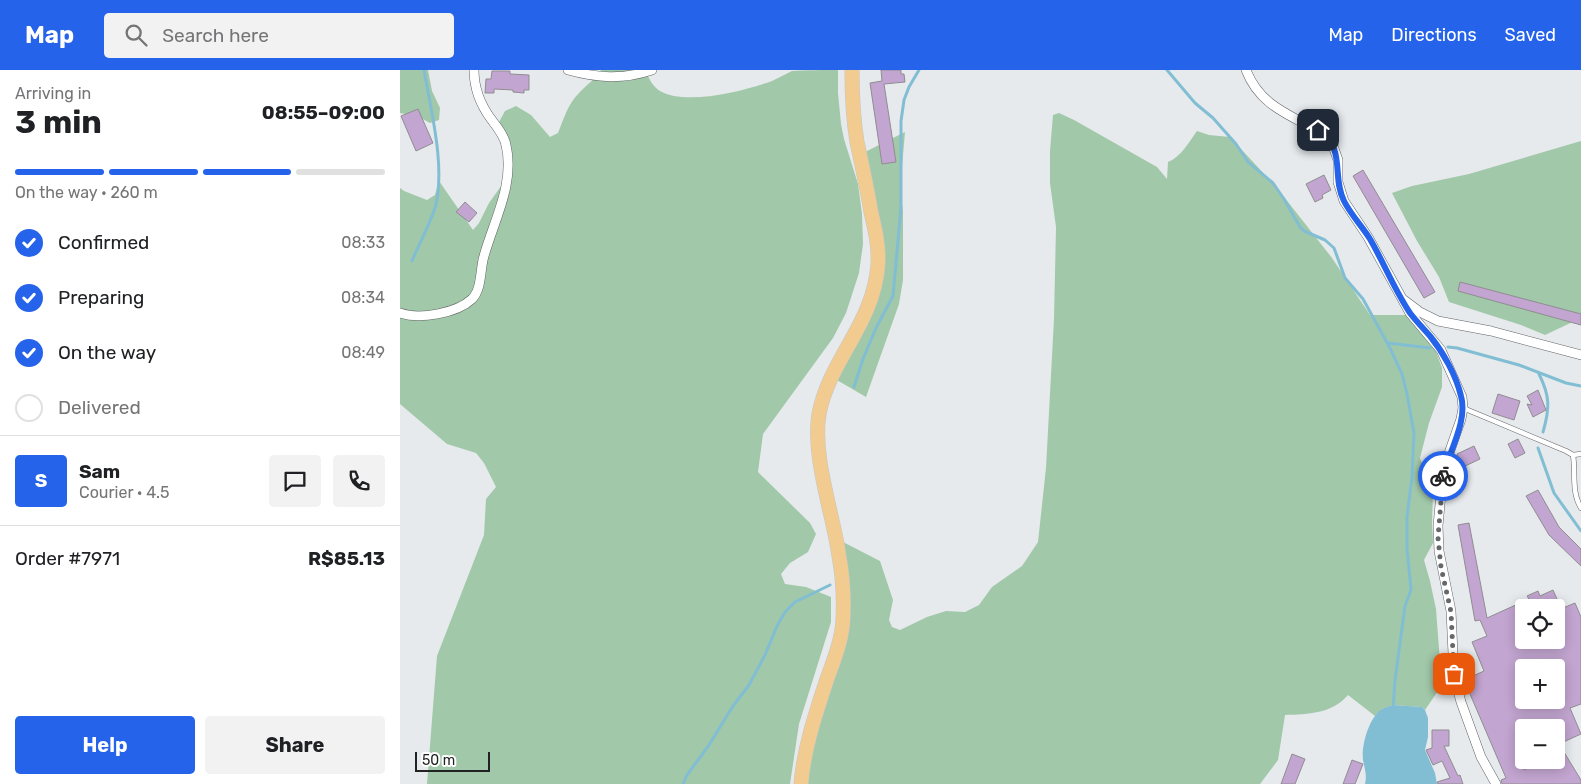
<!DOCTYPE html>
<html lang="en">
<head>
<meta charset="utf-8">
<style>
  :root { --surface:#fff; --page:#f2f2f2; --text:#202124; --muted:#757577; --line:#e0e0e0; --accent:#2563eb }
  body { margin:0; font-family:Rubik,sans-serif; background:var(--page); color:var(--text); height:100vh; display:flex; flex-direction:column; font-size:19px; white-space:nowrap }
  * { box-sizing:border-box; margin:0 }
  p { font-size:16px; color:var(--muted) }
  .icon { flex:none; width:28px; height:28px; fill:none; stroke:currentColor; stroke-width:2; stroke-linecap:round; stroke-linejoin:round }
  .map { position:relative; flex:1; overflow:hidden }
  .details { display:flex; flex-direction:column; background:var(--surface); width:400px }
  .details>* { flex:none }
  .tools { position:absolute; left:1115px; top:529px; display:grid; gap:10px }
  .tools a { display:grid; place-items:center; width:50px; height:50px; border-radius:5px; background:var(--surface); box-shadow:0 2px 12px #0003; font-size:25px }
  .scale { position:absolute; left:15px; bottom:12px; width:75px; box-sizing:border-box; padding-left:5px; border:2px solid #202223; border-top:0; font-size:14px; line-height:18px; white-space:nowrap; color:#202223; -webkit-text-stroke:4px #fff; paint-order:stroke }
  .pin { position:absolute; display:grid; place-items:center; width:42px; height:42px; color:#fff; margin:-21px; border-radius:10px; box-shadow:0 2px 8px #0006 }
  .courier { position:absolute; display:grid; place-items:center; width:50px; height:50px; margin:-25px; border:4px solid #2563eb; border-radius:50%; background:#fff; color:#222; box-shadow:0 1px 6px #0007 }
  .head em { font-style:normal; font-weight:700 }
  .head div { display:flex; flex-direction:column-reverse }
  .head { display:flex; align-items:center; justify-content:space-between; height:85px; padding:0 15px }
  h1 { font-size:32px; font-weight:700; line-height:38px }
  .bar { display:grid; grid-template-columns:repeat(4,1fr); gap:8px 5px; align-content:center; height:60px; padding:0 15px }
  .bar i { height:6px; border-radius:4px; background:var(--line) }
  .bar .on { background:var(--accent) }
  .bar p { grid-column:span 4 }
  .line { display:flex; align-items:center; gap:12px; padding:0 15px; border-top:1px solid var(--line) }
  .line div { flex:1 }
  .round { display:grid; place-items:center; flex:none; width:52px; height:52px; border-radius:5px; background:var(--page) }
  ol { padding:0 15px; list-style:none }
  li { display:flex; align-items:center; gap:15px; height:55px }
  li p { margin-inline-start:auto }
  li .icon { padding:5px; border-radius:50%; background:var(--accent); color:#fff; stroke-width:4 }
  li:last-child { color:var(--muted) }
  li i { width:28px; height:28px; border:2px solid var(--line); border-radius:50% }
  .primary-button { display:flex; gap:10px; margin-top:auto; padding:10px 15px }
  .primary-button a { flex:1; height:58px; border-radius:5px; background:var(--accent); color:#fff; font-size:20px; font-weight:700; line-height:58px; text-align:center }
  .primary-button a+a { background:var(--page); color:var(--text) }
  header { display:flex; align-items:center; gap:30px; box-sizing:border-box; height:70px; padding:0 25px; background:var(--accent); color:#fff }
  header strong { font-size:24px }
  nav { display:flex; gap:28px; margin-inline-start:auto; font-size:18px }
  .search { width:350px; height:45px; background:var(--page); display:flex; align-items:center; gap:12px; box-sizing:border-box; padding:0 18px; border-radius:5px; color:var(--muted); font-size:19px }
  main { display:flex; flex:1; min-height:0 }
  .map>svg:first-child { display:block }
</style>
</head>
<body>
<header>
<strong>Map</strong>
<div class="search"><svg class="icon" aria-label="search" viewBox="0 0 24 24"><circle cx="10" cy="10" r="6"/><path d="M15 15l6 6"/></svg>Search here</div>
<nav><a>Map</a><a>Directions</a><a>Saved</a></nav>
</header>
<main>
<section class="details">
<div class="head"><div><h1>3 min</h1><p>Arriving in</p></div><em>08:55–09:00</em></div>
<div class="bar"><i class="on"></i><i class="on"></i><i class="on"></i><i></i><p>On the way · 260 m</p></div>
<ol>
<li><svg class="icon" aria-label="check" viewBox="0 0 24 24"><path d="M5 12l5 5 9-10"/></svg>Confirmed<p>08:33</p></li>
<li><svg class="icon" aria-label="check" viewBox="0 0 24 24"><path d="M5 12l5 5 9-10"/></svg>Preparing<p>08:34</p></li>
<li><svg class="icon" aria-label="check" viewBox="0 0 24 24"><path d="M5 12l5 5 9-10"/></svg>On the way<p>08:49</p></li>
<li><i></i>Delivered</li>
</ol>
<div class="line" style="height:90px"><b class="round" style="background:var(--accent);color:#fff">S</b><div><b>Sam</b><p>Courier · 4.5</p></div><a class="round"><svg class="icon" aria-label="chat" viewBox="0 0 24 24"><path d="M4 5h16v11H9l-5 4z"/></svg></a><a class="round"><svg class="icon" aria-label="phone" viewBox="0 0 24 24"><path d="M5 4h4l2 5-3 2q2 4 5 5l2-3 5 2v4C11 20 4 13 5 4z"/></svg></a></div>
<div class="line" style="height:65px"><div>Order #7971</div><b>R$85.13</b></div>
<div class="primary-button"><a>Help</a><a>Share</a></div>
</section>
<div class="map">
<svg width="1181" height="714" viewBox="0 0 1181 714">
  <rect width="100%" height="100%" fill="#e6eaed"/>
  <g fill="#a1c8a9">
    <polygon points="0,0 28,0 32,21 40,38 39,50 30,53 17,46 0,43"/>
    <path d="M 201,0 L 245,0 C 249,8 252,16 260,21 C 286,36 344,21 372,11 C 379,8 385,4 392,1 C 403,0 426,0 438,0 L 438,23 L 441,54 L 444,69 L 458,114 L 462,144 L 463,174 L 459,203 L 446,243 L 433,268 L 363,364 L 358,402 L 410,453 L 416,464 L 408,482 L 390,493 L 381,504 L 385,514 L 406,517 L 431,527 L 431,552 L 399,654 L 390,714 L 27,714 L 37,586 L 84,465 L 86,429 L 96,417 L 84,393 L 76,383 L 47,374 L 0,334 L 0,118 L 4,121 L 27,130 L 35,125 L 39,111 L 73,160 L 79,153 L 89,133 L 104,112 L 105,80 L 98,54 L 105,41 L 116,36 L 131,45 L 150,67 L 158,63 C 164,48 168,34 179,23 C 186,15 195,10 201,0 Z"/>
    <path d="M 659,43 L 674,50 L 757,97 L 767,109 L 768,92 C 781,87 789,72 797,61 L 809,65 L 830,67 L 877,118 L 932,188 L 970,245 L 1012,245 L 1035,279 L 1042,298 L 1042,317 L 1029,353 L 1020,388 L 1033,422 L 1032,452 L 1033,473 L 1024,490 L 1030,511 L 1036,539 L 1041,605 L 1040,618 L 1025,640 L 1022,637 L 993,635 L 982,639 L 975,646 L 948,625 C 932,644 908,644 885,645 L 878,690 L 860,714 L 405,714 L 407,694 L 444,552 L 443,472 L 480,491 L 493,530 L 489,550 L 492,557 L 500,560 L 527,547 L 546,541 L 565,542 L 579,535 L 592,517 L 622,496 L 638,472 L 646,398 L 654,249 L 656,157 L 650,113 L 650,81 L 653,45 Z"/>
    <polygon points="505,62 500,120 503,141 503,210 499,234 466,327 430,306 470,221 477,143 472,111 465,82"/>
    <polygon points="1181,71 1181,248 1145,265 1121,255 1049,232 1039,207 1017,171 992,123 1012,116 1069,104"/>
  </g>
  <path fill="#82bed3" d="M 993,635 L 1022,637 L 1025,640 L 1028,648 L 1028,667 L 1025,680 L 1035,703 L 1037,714 L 965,714 C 967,705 965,700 963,690 C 961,676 969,647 982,639 C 985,637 990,636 993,635 Z"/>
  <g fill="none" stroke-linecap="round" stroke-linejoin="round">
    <g stroke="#82bed3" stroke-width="3">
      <polyline points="767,0 795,33 813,48 836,74 848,92 873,113 884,129 900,157 904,161 925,170 934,178 945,208 963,229 990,278 1002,304 1007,324 1014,363 1012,407 1007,447 1007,478 1011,520 1005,536 995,610 993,639"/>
      <path d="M 12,191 C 19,174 29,156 35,138 C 46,98 31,41 24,0"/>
      <polyline points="988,273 1030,278"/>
      <polyline points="1048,277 1057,278 1119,295 1166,313 1181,316"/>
      <path d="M 1139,304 C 1150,326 1150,338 1143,362"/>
      <polyline points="454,317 463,289 476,258 493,226 501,138 501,51 504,30 509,17 519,0"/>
      <polyline points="1138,378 1154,423 1181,461"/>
      <polyline points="283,714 287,705 309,675 333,636 349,615 365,585 377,556 385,542 395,532 430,515"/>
    </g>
  </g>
  <g fill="#c2a5d0" stroke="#908d91" fill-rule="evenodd">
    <polygon points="481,0 501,0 501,4 504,4 505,12 484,14 496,92 482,94 470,13 482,11"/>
    <polygon points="92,1 110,1 110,4 129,5 129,20 124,20 124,23 113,22 113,20 94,19 94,23 85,23 86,9 91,9"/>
    <polygon points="18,39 33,73 16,81 1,46"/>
    <polygon points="963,100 1035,222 1024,228 953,106"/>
    <polygon points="924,105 931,120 922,125 923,128 915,132 906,114"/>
    <polygon points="65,132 77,143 69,152 56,142"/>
    <polygon points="1060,212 1181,244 1181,255 1058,221"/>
    <polygon points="1138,320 1146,340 1133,347 1127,334 1132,335 1127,326"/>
    <polygon points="1098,324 1120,331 1114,350 1092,343"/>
    <polygon points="1118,369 1125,383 1115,388 1108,374"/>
    <polygon points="1074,376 1080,389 1063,397 1057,384"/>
    <polygon points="1138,420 1159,457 1181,479 1181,496 1149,465 1126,426"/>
    <path d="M 1069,453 L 1087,548 L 1129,529 L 1127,526 L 1138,521 L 1140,526 L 1153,520 L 1161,538 L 1124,538 L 1124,570 L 1156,570 L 1156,541 L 1175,533 L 1181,547 L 1181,634 L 1170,638 L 1181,664 L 1159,674 L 1181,710 L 1181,714 L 1102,714 L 1101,710 L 1106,708 L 1064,610 L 1084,601 L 1072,572 L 1087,566 L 1080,550 L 1075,551 L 1058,455 ZM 1124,598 L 1156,598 L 1156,630 L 1124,630 ZM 1124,658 L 1156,658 L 1156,690 L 1145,690 L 1124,700 Z"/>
    <polygon points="1032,660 1049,660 1049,676 1044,676 1058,706 1060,705 1063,714 1038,714 1037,712 1050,708 1042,691 1033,695 1026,680 1032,678"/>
    <polygon points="892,684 905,689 895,714 881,714"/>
    <polygon points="952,690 963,694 955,714 943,714"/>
  </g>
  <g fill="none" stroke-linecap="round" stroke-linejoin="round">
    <defs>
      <g id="lane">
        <polyline points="1063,338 1166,381 1173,385 1181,384"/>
        <path d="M 1173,385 C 1176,404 1171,421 1181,438"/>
      </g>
      <g id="street">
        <path d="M 168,0 C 197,8 222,10 252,0"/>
        <path d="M 846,0 C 861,39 895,46 927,66 L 932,73 L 938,90 L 938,112 L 944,131 L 968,167 L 1010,243 L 1041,280 L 1062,327 L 1063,338 L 1061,349 L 1047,389 L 1042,413 L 1038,456 L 1039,481 L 1051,541 L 1054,605 L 1057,617 L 1061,632 L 1081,687 L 1096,714"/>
        <polyline points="1004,230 1020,242 1038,251 1091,261 1181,285"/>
        <path d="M 0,243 C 20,250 57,243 72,229 C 82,219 80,199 84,186 C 94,150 115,114 106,75 C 104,65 97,57 91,49 C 80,34 74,19 74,0"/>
      </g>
      <path id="primary" d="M 401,714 C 404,678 415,646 426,612 C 433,592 442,571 443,550 C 444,529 443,507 439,486 C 433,443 412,387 419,344 C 429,290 474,254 478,194 C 479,176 475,159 471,142 C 467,118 462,95 457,72 C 453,48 452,24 452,0"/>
    </defs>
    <use href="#lane" stroke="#606366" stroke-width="5.5"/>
    <use href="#street" stroke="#606366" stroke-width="10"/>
    <use href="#primary" stroke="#c5c6c6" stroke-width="15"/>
    <use href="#lane" stroke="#fff" stroke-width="4.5"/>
    <use href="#street" stroke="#fff" stroke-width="9"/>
    <use href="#primary" stroke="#f2cb91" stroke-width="14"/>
  </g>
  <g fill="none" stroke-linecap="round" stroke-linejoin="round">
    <polyline stroke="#65686a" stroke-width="5" stroke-dasharray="0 9" points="1043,406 1038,468 1041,497 1051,542 1054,604"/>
    <path stroke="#2563eb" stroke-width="6" d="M 918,60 C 947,79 931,105 944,131 C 951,145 962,156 970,169 C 984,193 994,219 1010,243 C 1016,251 1023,258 1030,266 C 1043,282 1056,305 1061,326 C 1068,351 1049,382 1043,406"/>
  </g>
</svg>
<div class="tools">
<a><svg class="icon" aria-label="locate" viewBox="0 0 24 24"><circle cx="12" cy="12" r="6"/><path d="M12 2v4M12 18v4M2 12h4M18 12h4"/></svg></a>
<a>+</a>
<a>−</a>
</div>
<div class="scale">50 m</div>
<div class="pin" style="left:1054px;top:604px;background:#ea580c"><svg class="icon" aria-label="bag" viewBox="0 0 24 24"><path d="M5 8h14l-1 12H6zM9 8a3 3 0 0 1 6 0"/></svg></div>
<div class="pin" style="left:918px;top:60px;background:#1f2937"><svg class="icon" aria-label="home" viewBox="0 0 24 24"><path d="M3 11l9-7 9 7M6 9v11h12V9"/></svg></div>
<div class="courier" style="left:1043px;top:406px"><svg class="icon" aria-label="bike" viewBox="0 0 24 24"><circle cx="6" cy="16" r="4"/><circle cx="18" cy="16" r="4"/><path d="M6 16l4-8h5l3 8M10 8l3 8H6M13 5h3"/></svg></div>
</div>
</main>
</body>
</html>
